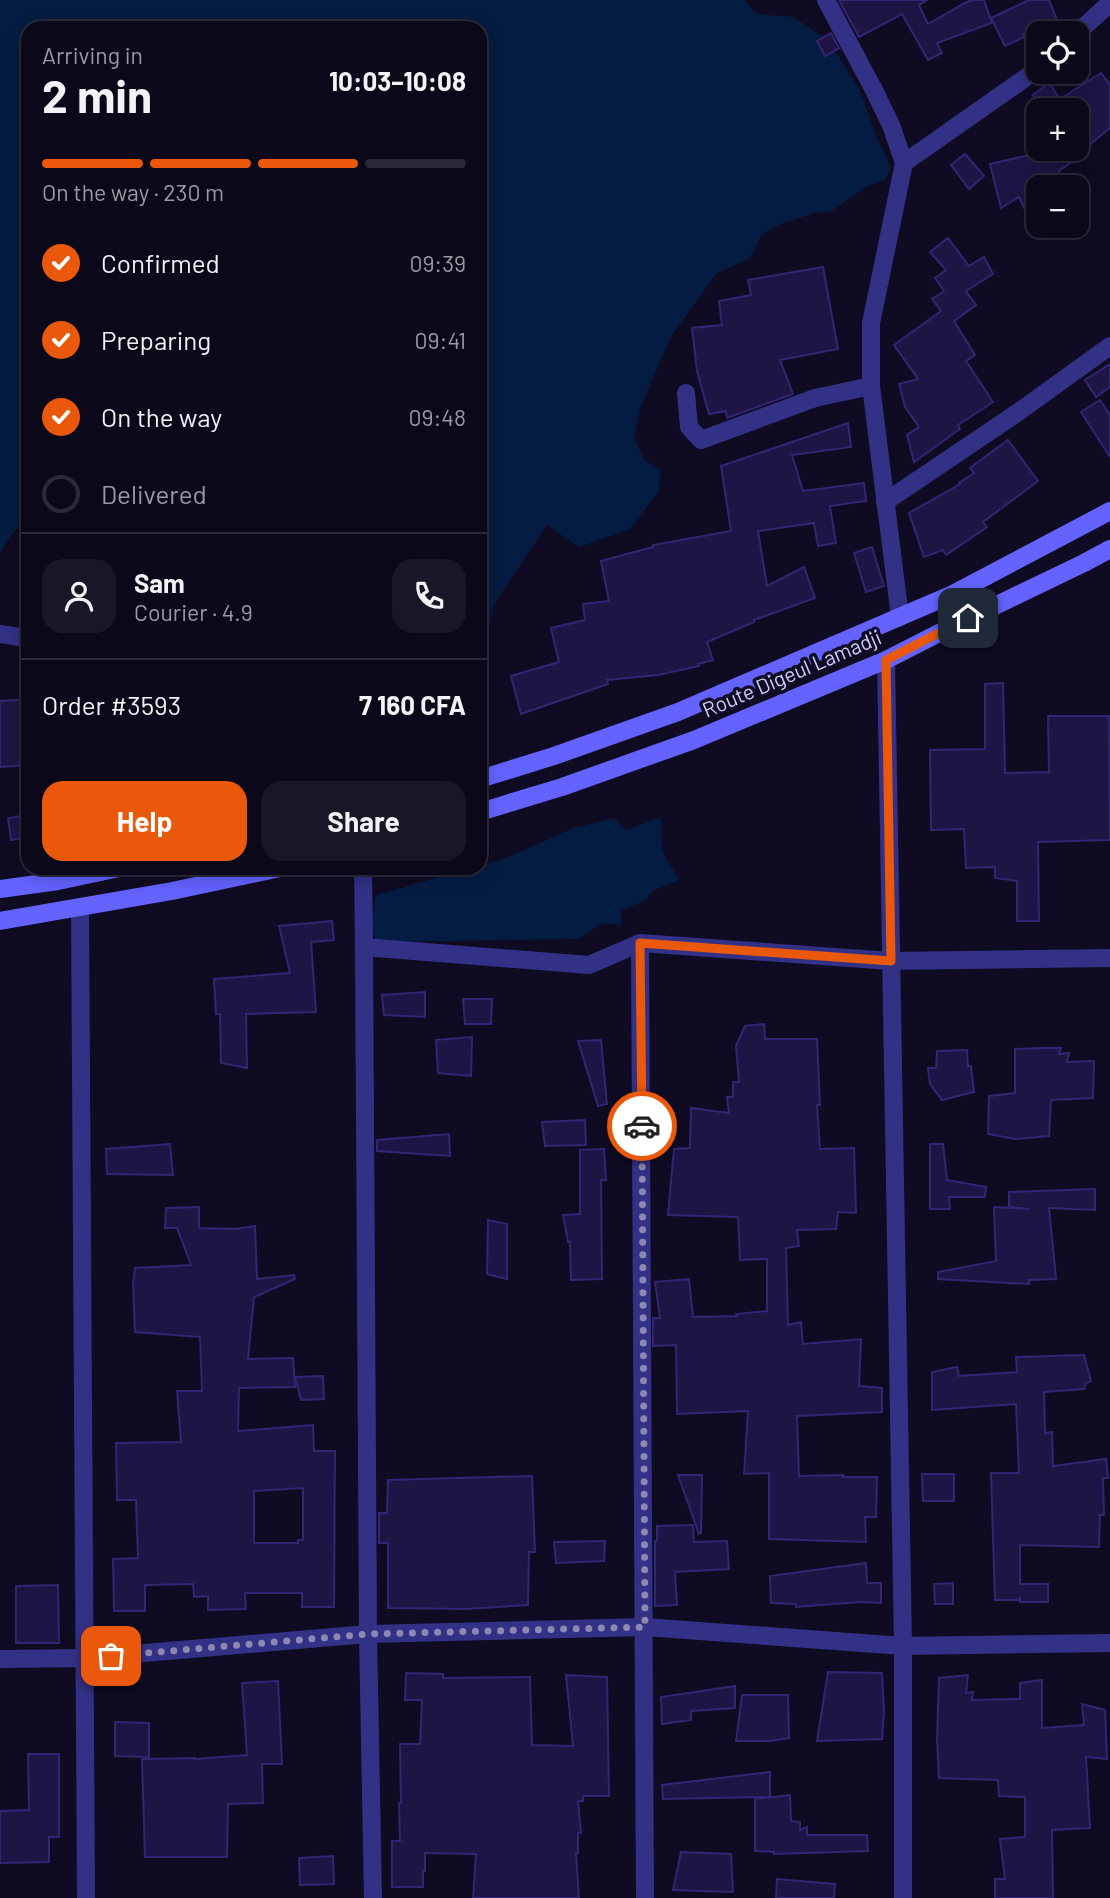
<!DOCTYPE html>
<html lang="en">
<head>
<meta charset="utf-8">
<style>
  :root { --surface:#0b081a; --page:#191627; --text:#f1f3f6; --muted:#9a9aa2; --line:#2b2939; --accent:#ea580c }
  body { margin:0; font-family:Barlow,sans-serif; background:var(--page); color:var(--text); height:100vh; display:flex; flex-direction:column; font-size:26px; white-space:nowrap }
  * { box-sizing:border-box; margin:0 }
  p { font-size:23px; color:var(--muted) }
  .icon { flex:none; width:38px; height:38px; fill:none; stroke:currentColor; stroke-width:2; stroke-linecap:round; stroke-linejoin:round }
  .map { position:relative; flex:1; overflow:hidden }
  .drawer { position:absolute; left:21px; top:21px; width:466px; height:854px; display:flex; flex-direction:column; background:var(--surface); border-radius:21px; box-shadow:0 4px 18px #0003,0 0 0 2px var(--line) }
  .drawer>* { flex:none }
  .fabs { position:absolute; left:1026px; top:21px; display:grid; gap:14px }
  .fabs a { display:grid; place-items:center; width:63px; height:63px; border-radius:14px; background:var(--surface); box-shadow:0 4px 18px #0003,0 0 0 2px var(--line); font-size:35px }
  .pin { position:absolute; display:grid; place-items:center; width:60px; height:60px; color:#fff; margin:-30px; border-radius:14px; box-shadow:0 4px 10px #0006 }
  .courier { position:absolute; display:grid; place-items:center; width:70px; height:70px; margin:-35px; border:5px solid #ea580c; border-radius:50%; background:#fff; color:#222; box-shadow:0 2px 9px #0007 }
  .overview em { font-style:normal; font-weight:700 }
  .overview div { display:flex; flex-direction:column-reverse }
  .overview { display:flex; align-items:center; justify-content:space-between; height:119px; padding:0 21px }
  h1 { font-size:46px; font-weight:700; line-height:52px }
  .bar { display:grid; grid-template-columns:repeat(4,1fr); gap:10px 7px; align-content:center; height:84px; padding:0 21px }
  .bar i { height:9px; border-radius:5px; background:var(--line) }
  .bar .on { background:var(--accent) }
  .bar p { grid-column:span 4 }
  .line { display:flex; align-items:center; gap:18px; padding:0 21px; border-top:2px solid var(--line) }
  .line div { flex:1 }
  .round { display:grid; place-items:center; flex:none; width:74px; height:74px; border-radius:21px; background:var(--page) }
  ol { padding:0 21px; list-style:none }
  li { display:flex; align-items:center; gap:21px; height:77px }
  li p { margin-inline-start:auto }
  li .icon { padding:7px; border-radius:50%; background:var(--accent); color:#fff; stroke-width:4 }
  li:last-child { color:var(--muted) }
  li i { width:38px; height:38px; border:4px solid var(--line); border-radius:50% }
  .cta { display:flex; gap:14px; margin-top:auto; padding:14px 21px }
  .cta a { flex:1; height:80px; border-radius:21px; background:var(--accent); color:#fff; font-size:28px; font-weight:700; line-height:80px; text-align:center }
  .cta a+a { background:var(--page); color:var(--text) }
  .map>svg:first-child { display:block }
</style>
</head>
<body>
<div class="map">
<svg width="1110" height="1898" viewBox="0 0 1110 1898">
  <rect width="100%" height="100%" fill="#0f0b22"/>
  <g fill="#051c42">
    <polygon points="0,0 744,0 757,14 793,17 828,40 858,87 877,138 891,168 885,180 865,187 832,211 816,213 780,224 761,235 750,258 716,274 671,336 641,406 634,438 644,460 660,470 659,491 630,529 579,547 547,525 494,604 490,623 481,648 480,664 480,28 28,28 28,520 14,531 0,553"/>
    <polygon points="661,817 662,851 679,880 652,891 647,900 621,910 621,925 602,923 578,939 376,942 371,922 376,895 472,868 480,868 480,866 501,860 574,828 614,818 626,830"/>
  </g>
  <g fill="#1e1545" stroke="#332573" stroke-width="2" fill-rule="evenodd">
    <polygon points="839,0 927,0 919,5 928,24 965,3 972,0 984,0 992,23 937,43 942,53 928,60 902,14 859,37"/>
    <polygon points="1029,0 1049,0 1057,20 1023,34 1024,37 1005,46 991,18"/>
    <polygon points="831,33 839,48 825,56 817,41"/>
    <polygon points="1101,73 1110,85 1110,128 1088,146 1076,125 1076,110 1041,110 1043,109 1039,104 1033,95 1049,83 1060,99"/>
    <polygon points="1056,149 1089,149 1059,171 1064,180 1051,187 1038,187 1038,237 1019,197 1001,208 990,164"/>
    <polygon points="965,154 984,176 969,189 951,165"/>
    <polygon points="948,238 969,266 984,257 993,274 966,291 976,305 954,321 975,355 966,361 993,402 958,425 960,429 914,462 907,435 919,427 905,407 899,384 918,379 894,345 941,311 932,299 944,291 935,278 946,270 930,252"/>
    <polygon points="823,267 838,349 780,360 793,394 727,418 726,411 709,414 697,371 692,328 722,325 719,301 751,295 748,280"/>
    <polygon points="1110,364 1110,387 1096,397 1085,380"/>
    <polygon points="1100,400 1110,415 1110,457 1081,412"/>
    <polygon points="848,423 851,447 792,455 803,491 864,483 866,501 830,506 836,543 818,546 814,523 758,531 767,586 804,567 815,598 754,620 754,622 707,642 713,660 698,664 699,666 658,675 607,680 608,684 521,714 511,676 559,662 551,628 585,620 583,604 609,601 601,561 653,547 653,545 731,531 721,466"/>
    <polygon points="1008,440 1038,481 983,522 987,527 946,555 943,550 924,557 909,513 960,484 959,483 974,473 970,468"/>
    <polygon points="872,547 884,586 866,592 854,553"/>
    <polygon points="1003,683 1005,773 1049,772 1048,716 1109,716 1110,840 1038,842 1039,921 1017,921 1017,881 995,878 995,867 966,868 964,829 931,830 930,750 985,749 985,684"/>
    <polygon points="28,699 28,765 0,767 0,701"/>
    <polygon points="28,815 28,837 11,840 8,818"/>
    <polygon points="332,921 334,940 311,942 316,1012 246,1014 247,1068 221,1063 220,1014 216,1014 214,979 290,973 279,926"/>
    <polygon points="425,992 425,1017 384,1015 382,995"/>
    <polygon points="463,999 492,999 491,1024 465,1024"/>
    <polygon points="764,1024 765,1039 817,1039 820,1105 817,1105 820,1149 854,1148 856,1213 838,1212 836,1229 797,1230 799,1246 786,1248 788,1325 801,1322 803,1344 861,1339 859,1386 882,1388 882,1412 797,1416 799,1476 843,1475 843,1477 877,1477 876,1517 865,1517 866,1542 769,1539 769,1473 744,1474 748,1411 677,1414 676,1345 653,1346 653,1318 660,1318 655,1282 689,1279 693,1317 737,1316 736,1314 767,1311 767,1259 740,1260 738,1217 668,1215 674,1149 690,1148 691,1108 729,1113 727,1097 733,1097 733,1082 739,1082 736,1046 745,1026"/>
    <polygon points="472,1037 471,1076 438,1073 436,1040"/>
    <polygon points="601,1040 607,1104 598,1106 578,1041"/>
    <polygon points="1043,1048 1061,1048 1059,1054 1069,1053 1067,1062 1094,1061 1093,1098 1051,1100 1049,1136 1015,1139 988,1134 989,1096 1015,1093 1015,1049"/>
    <polygon points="967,1050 968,1066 971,1066 974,1092 942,1100 930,1084 928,1068 936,1068 937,1051"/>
    <polygon points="585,1120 586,1145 545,1146 542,1122"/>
    <polygon points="449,1134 450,1156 377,1151 377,1140"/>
    <polygon points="170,1144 173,1175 107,1174 106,1149"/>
    <polygon points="930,1144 943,1144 947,1180 986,1187 985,1197 949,1197 950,1209 930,1209"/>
    <polygon points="604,1149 606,1180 601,1180 602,1279 571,1280 570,1242 568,1242 563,1215 580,1214 580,1150"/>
    <polygon points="1095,1189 1095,1210 1049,1208 1056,1279 1029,1280 1029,1284 938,1279 938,1272 996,1261 994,1207 1029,1209 1009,1207 1009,1192"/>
    <path d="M 199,1207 L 199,1228 L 236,1229 L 255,1226 L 257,1279 L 294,1275 L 295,1279 L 254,1297 L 248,1359 L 293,1358 L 295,1387 L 239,1388 L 238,1431 L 313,1425 L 314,1451 L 335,1451 L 334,1607 L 302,1607 L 302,1593 L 245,1593 L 246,1609 L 208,1610 L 208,1596 L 194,1597 L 193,1584 L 145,1585 L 145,1611 L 114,1611 L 113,1559 L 138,1558 L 136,1500 L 117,1500 L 116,1443 L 181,1442 L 177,1391 L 202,1391 L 200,1337 L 135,1332 L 133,1284 L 135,1268 L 191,1265 L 177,1228 L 165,1228 L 166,1208 ZM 303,1488 L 303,1540 L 298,1540 L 298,1543 L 254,1543 L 254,1491 Z"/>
    <polygon points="488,1220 507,1224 507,1279 487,1274"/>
    <polygon points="1084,1355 1091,1381 1086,1383 1084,1389 1044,1392 1045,1433 1052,1432 1053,1466 1106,1459 1108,1478 1103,1478 1104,1515 1100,1515 1099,1547 1020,1545 1020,1584 1048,1584 1048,1602 1020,1602 1020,1597 1020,1600 995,1600 991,1473 1019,1473 1016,1404 932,1410 932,1372 957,1367 959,1376 1017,1372 1016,1357"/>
    <polygon points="323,1376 324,1399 301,1400 295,1377"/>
    <polygon points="922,1474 954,1474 954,1501 923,1501"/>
    <polygon points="678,1475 702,1475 701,1533 699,1534"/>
    <polygon points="532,1476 535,1552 529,1552 528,1605 465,1609 388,1608 388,1543 379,1543 379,1513 387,1513 388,1480"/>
    <polygon points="693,1525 694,1542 727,1541 729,1569 675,1572 677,1605 655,1606 655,1541 657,1541 657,1526"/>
    <polygon points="605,1541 604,1561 556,1563 554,1542"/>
    <polygon points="866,1563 867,1583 881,1583 881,1603 860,1602 796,1607 796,1604 771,1603 770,1576"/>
    <polygon points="953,1583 953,1604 935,1604 934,1584"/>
    <polygon points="58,1585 59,1643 16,1643 16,1586"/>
    <polygon points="828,1672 882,1673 884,1711 882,1739 817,1741"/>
    <polygon points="406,1673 443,1674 443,1678 530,1677 532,1745 573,1746 566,1675 607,1677 609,1796 583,1796 583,1801 578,1801 581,1833 578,1833 578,1853 576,1853 579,1898 473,1898 476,1854 425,1853 425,1871 423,1871 423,1887 392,1887 392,1841 400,1841 399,1803 401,1803 400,1744 420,1744 422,1700 405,1700"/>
    <polygon points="968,1675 966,1693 973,1692 972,1700 1020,1699 1020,1683 1042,1680 1042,1728 1084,1725 1082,1704 1105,1710 1107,1759 1086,1757 1090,1828 1052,1830 1053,1898 995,1898 995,1879 1005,1879 1000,1839 1025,1837 1025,1797 999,1796 998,1780 939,1778 937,1739 939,1678"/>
    <polygon points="278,1681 282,1764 262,1764 263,1803 228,1804 227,1857 145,1857 142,1759 195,1758 195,1759 247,1755 242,1683"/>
    <polygon points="735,1686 735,1708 691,1711 691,1720 662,1724 661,1697"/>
    <polygon points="742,1695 788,1695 789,1738 771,1741 736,1741"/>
    <polygon points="115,1722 149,1723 149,1757 115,1756"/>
    <polygon points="28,1754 59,1754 59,1837 49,1837 49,1862 0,1863 0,1811 29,1810"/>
    <polygon points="770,1772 770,1797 663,1799 662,1785"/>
    <polygon points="790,1795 791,1821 800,1822 800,1830 807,1827 807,1835 867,1835 868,1851 774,1854 774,1852 755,1851 755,1799"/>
    <polygon points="681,1852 731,1854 733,1892 673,1890"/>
    <polygon points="333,1856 334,1884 300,1885 299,1858"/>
    <polygon points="777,1879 835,1884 834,1898 776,1898"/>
  </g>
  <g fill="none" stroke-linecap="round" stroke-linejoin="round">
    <g stroke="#333186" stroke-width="18">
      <polyline points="826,0 874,90 891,125 904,163 871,323 871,386 900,617"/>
      <polyline points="1076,34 1110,3"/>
      <polyline points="904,163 1038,69"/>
      <polyline points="686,393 689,427 701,440 815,398 871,386"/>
      <polyline points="885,502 1017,413 1110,346"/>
      <polyline points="0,634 26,638 28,635"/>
      <polyline points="886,660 903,1646 903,1898"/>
      <polyline points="363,868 364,947 589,965 640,943 891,961 1110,958"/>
      <polyline points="80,907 86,1898"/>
      <polyline points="640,943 645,1898"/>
      <polyline points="364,947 368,1634 373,1898"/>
      <polyline points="0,1659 85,1658 368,1634 645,1627 903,1646 1110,1643"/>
    </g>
    <g stroke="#6463ff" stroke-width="18">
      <polyline points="480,779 554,756 678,712 953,594 1110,511"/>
      <polyline points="480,812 562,787 694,740 886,660 945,630 1084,563 1110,549"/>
      <polyline points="0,889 58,881 119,868"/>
      <polyline points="0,921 172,891 280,868"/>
    </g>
  </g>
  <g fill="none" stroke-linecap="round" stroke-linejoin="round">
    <polyline stroke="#8d88b2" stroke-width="7" stroke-dasharray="0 12.6" points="111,1656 369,1634 645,1627 642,1126"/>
    <polyline stroke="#ea580c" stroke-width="9" points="642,1126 640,943 891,961 886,660 968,618"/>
  </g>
  <g text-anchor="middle" stroke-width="7" stroke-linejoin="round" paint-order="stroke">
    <g font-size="21" fill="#d1ccff" stroke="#0f0b22">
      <text transform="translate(792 674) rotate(-23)" y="7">Route Digeul Lamadji</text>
    </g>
  </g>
</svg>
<div class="fabs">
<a><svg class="icon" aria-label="locate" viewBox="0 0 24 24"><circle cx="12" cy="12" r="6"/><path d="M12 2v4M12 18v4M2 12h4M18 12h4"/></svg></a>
<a>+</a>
<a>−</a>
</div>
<div class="pin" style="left:111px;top:1656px;background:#ea580c"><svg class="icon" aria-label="bag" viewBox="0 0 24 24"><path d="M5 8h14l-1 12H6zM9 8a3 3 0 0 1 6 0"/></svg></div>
<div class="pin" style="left:968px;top:618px;background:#1f2937"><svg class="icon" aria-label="home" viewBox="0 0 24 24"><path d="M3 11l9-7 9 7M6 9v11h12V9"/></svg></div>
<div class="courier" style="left:642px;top:1126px"><svg class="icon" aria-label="car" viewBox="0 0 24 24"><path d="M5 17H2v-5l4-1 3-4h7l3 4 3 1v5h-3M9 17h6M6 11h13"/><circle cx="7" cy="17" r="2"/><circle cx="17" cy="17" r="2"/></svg></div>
<section class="drawer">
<div class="overview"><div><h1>2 min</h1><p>Arriving in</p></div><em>10:03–10:08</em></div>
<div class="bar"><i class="on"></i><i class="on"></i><i class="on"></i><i></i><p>On the way · 230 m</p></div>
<ol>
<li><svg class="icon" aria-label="check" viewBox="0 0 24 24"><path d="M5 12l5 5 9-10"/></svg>Confirmed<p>09:39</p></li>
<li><svg class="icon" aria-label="check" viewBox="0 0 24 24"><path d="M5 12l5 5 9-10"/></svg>Preparing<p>09:41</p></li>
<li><svg class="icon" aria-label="check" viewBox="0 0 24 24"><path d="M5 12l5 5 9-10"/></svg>On the way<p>09:48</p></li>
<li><i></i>Delivered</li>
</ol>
<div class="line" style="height:126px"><a class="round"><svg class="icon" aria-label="person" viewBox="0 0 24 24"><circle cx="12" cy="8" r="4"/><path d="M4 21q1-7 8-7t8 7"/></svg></a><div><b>Sam</b><p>Courier · 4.9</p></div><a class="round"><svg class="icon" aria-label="phone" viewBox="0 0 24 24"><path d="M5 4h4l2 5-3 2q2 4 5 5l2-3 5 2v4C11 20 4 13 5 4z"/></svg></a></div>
<div class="line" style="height:91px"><div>Order #3593</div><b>7 160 CFA</b></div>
<div class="cta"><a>Help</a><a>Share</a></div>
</section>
</div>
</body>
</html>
